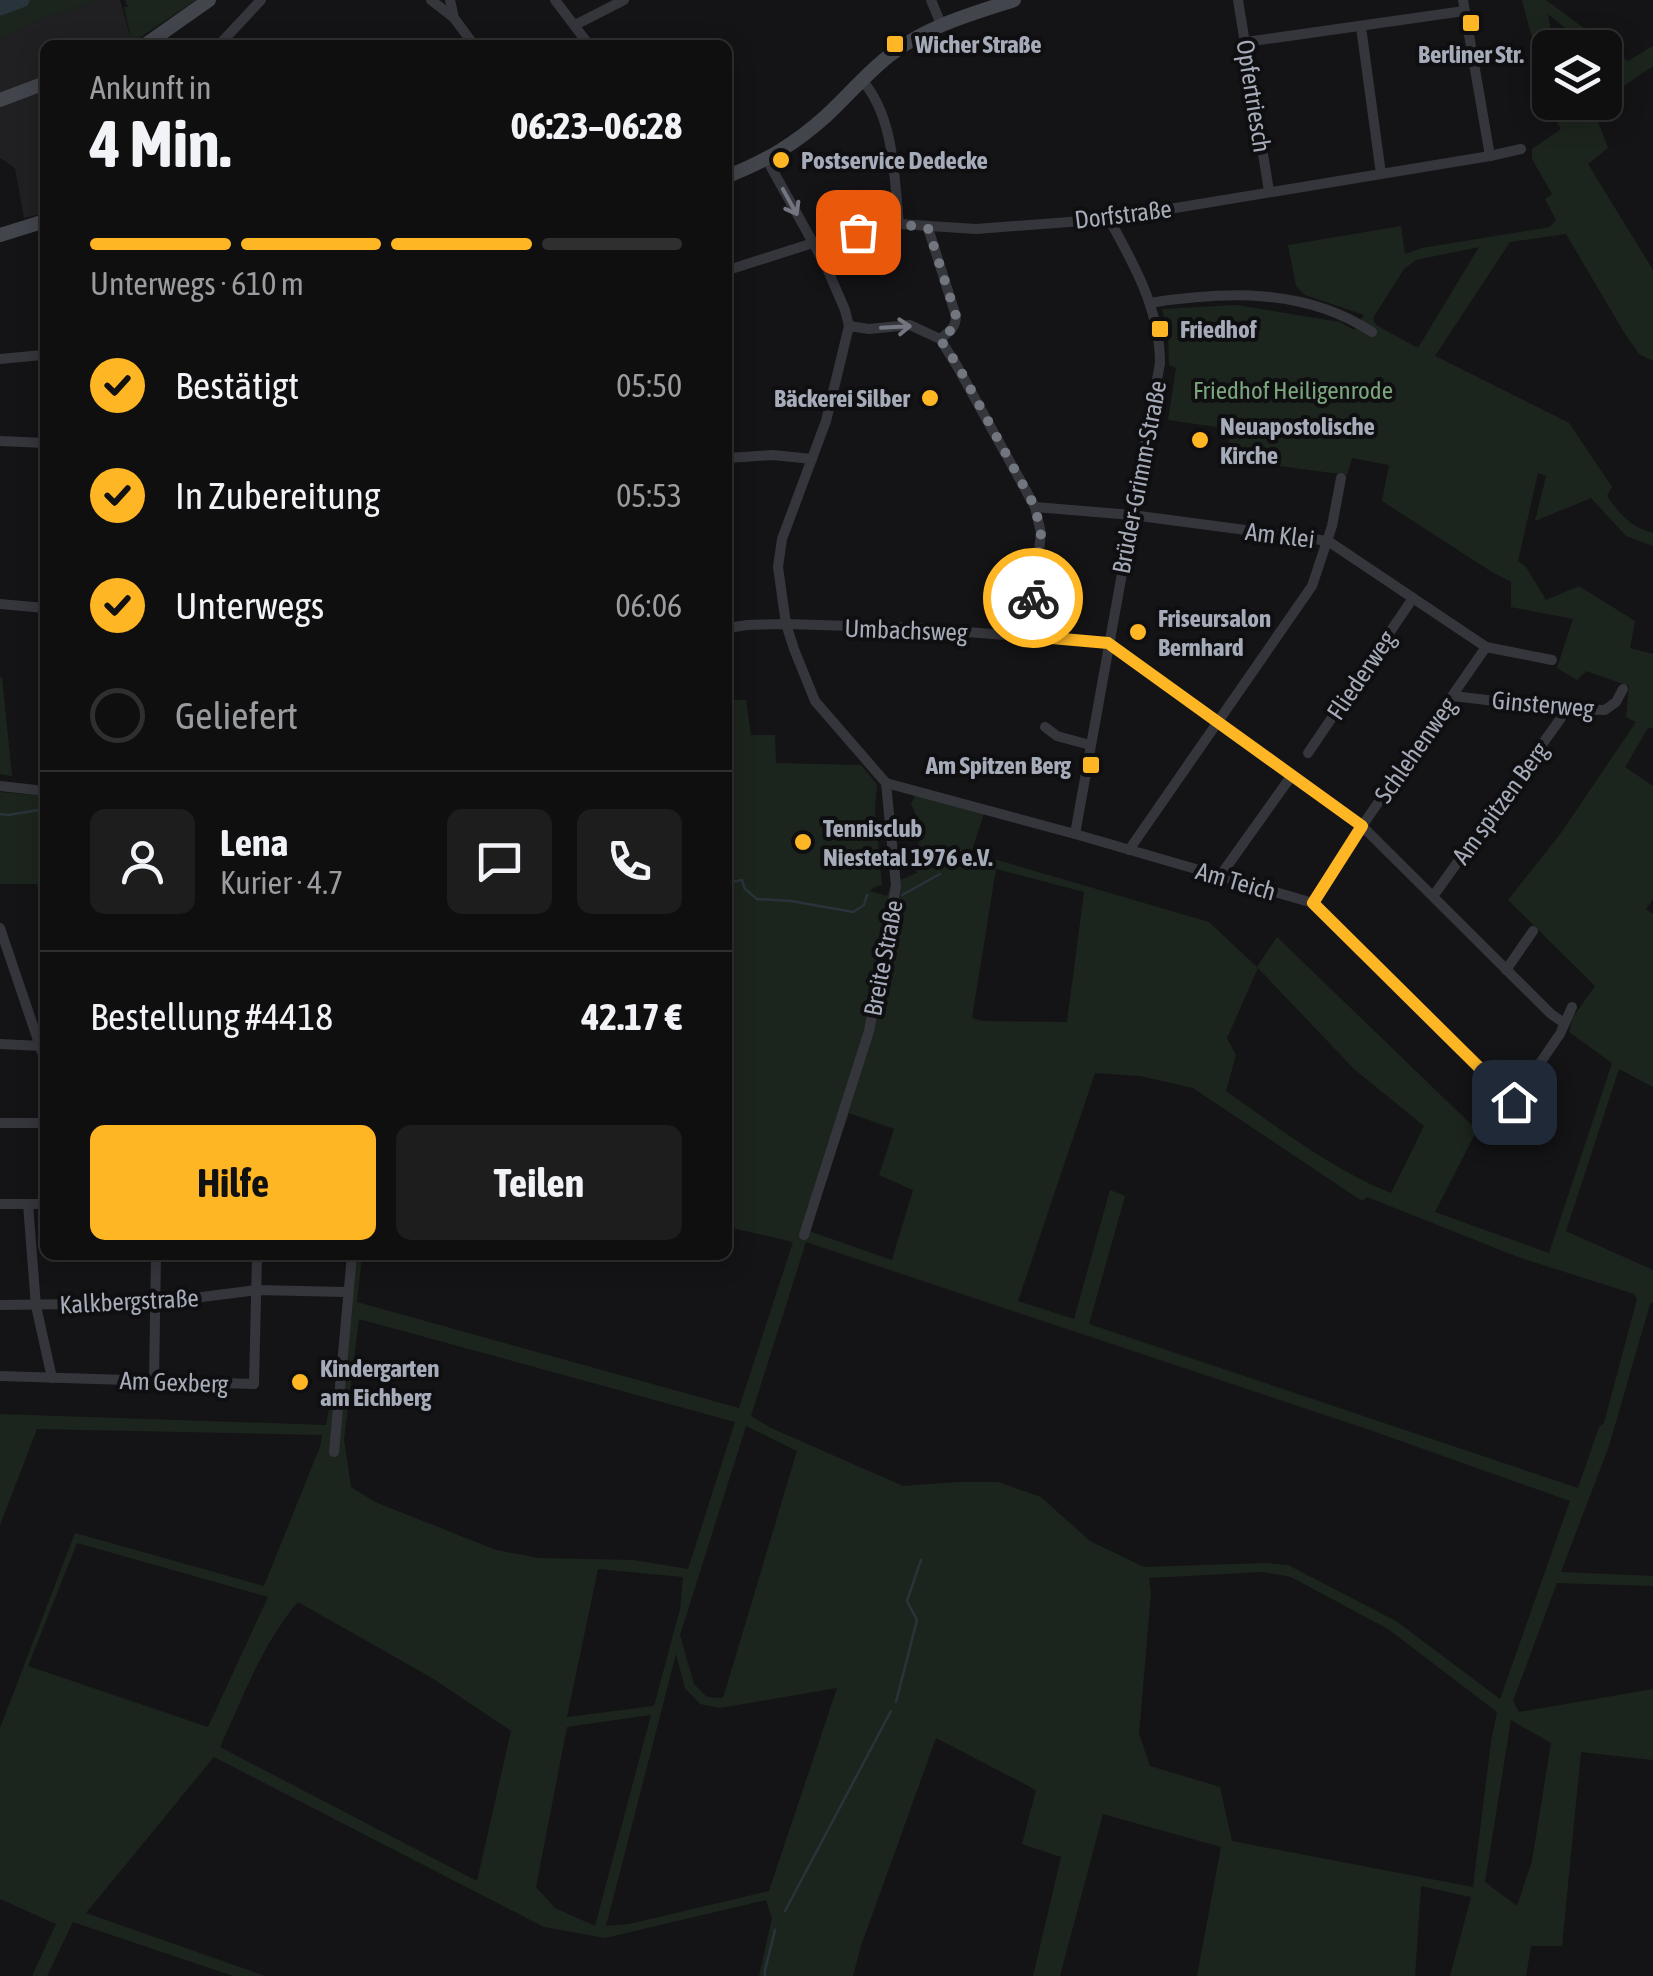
<!DOCTYPE html>
<html lang="de">
<head>
<meta charset="utf-8">
<style>
  :root { --surface:#0f0f10; --page:#1d1d1e; --text:#f1f3f6; --muted:#9b9c9f; --line:#2f2f30; --accent:#ffb624 }
  body { margin:0; font-family:"Asap Condensed",sans-serif; background:var(--page); color:var(--text); height:100vh; display:flex; flex-direction:column; font-size:38px; white-space:nowrap }
  * { box-sizing:border-box; margin:0 }
  p { font-size:32px; color:var(--muted) }
  .icon { flex:none; width:55px; height:55px; fill:none; stroke:currentColor; stroke-width:2; stroke-linecap:round; stroke-linejoin:round }
  .map { position:relative; flex:1; overflow:hidden }
  .sheet { position:absolute; left:40px; top:40px; width:692px; height:1220px; display:flex; flex-direction:column; background:var(--surface); border-radius:15px; box-shadow:0 5px 25px #0003,0 0 0 2px var(--line) }
  .sheet>* { flex:none }
  .controls { position:absolute; left:1532px; top:30px; display:grid; gap:20px }
  .controls a { display:grid; place-items:center; width:90px; height:90px; border-radius:15px; background:var(--surface); box-shadow:0 5px 25px #0003,0 0 0 2px var(--line); font-size:50px }
  .pin { position:absolute; display:grid; place-items:center; width:85px; height:85px; color:#fff; margin:-42px; border-radius:20px; box-shadow:0 5px 15px #0006 }
  .courier { position:absolute; display:grid; place-items:center; width:100px; height:100px; margin:-50px; border:8px solid #ffb624; border-radius:50%; background:#fff; color:#222; box-shadow:0 2px 12px #0007 }
  .summary em { font-style:normal; font-weight:700 }
  .summary div { display:flex; flex-direction:column-reverse }
  .summary { display:flex; align-items:center; justify-content:space-between; height:170px; padding:0 50px }
  h1 { font-size:65px; font-weight:700; line-height:75px }
  .bar { display:grid; grid-template-columns:repeat(4,1fr); gap:15px 10px; align-content:center; height:120px; padding:0 50px }
  .bar i { height:12px; border-radius:8px; background:var(--line) }
  .bar .selected { background:var(--accent) }
  .bar p { grid-column:span 4 }
  .line { display:flex; align-items:center; gap:25px; padding:0 50px; border-top:2px solid var(--line) }
  .line div { flex:1 }
  .round { display:grid; place-items:center; flex:none; width:105px; height:105px; border-radius:15px; background:var(--page) }
  ol { padding:0 50px; list-style:none }
  li { display:flex; align-items:center; gap:30px; height:110px }
  li p { margin-inline-start:auto }
  li .icon { padding:10px; border-radius:50%; background:var(--accent); color:#111; stroke-width:4 }
  li:last-child { color:var(--muted) }
  li i { width:55px; height:55px; border:5px solid var(--line); border-radius:50% }
  .primary-button { display:flex; gap:20px; margin-top:auto; padding:20px 50px }
  .primary-button a { flex:1; height:115px; border-radius:15px; background:var(--accent); color:#111; font-size:40px; font-weight:700; line-height:115px; text-align:center }
  .primary-button a+a { background:var(--page); color:var(--text) }
  .map>svg:first-child { display:block }
</style>
</head>
<body>
<div class="map">
<svg width="1653" height="1976" viewBox="0 0 1653 1976">
  <rect width="100%" height="100%" fill="#141416"/>
  <polygon fill="#202023" points="100,0 120,0 132,43 45,45 45,213 24,218 15,168 0,158 0,39 33,22"/>
  <g fill="#1c251d" fill-rule="evenodd">
    <polygon points="0,0 100,0 33,22 0,39"/>
    <polygon points="125,0 196,0 132,43 124,7 128,7"/>
    <polygon points="1522,0 1546,0 1628,61 1653,46 1653,66 1605,99 1605,79 1616,70 1605,61 1605,48 1588,47 1548,14 1552,39 1535,49"/>
    <path d="M 1573,103 L 1600,103 L 1593,108 L 1608,148 L 1588,164 L 1653,270 L 1653,361 L 1639,354 L 1625,334 L 1566,234 L 1510,242 L 1435,356 L 1569,423 L 1612,487 L 1607,496 C 1621,515 1630,527 1653,533 L 1653,546 L 1626,536 L 1591,498 L 1535,521 L 1546,476 L 1538,473 L 1518,561 L 1526,567 L 1546,600 L 1579,586 L 1635,621 L 1630,648 L 1653,654 L 1653,728 L 1648,728 L 1625,767 L 1653,786 L 1653,899 L 1646,909 L 1653,914 L 1653,1087 L 1619,1069 L 1566,1231 L 1653,1270 L 1653,1302 L 1650,1304 L 1609,1446 L 1561,1572 L 1653,1576 L 1653,1586 L 1557,1583 L 1513,1701 L 1519,1712 L 1653,1689 L 1653,1760 L 1581,1752 L 1562,1946 L 1531,1946 L 1526,1976 L 1450,1976 L 1471,1897 L 1421,1886 L 1415,1976 L 1197,1976 L 1221,1847 L 1103,1814 L 1060,1976 L 1033,1976 L 1061,1857 L 1022,1844 L 1036,1790 L 936,1738 L 861,1946 L 853,1976 L 759,1976 L 772,1918 L 766,1900 L 605,1938 L 544,1927 L 214,1757 L 86,1913 L 265,1976 L 233,1976 L 73,1922 L 47,1976 L 32,1976 L 56,1924 L 0,1899 L 0,1728 L 75,1533 L 264,1586 L 321,1444 L 322,1435 L 37,1429 L 0,1525 L 0,1414 L 326,1425 L 332,1391 L 342,1383 L 355,1255 L 362,1255 L 357,1302 L 739,1408 L 793,1242 L 728,1227 L 728,700 L 746,700 L 751,735 L 775,735 L 776,763 L 861,765 L 877,784 L 875,809 L 882,885 L 874,887 L 870,891 L 887,896 L 891,884 L 917,873 L 913,858 L 923,831 L 911,804 L 916,794 L 984,813 L 971,854 L 1001,861 L 1209,922 L 1257,967 L 1277,937 L 1477,1130 L 1435,1212 L 1549,1253 L 1612,1063 L 1569,1032 L 1573,1017 L 1595,986 L 1508,900 L 1561,833 L 1636,722 L 1626,717 L 1629,686 L 1586,671 L 1577,680 L 1557,668 L 1573,619 L 1511,607 L 1511,582 L 1492,572 L 1382,501 L 1389,465 L 1352,458 L 1347,475 L 1228,459 L 1229,437 L 1217,427 L 1168,420 L 1176,368 L 1169,365 L 1168,333 L 1162,309 L 1237,305 L 1340,322 L 1354,330 L 1364,315 L 1305,295 L 1296,286 L 1288,245 L 1401,226 L 1405,254 L 1422,248 L 1550,227 L 1556,220 L 1545,199 L 1552,194 L 1532,159 L 1532,149 L 1561,129 L 1553,117 ZM 1479,247 L 1418,348 L 1376,325 L 1373,318 L 1404,269 L 1416,260 ZM 996,869 L 1084,892 L 1067,1022 L 982,1021 L 972,1018 ZM 1258,968 L 1354,1069 L 1424,1126 L 1391,1193 C 1331,1169 1279,1128 1226,1091 L 1236,1055 L 1227,1038 ZM 1095,1073 L 1140,1076 L 1193,1088 L 1362,1201 L 1367,1197 L 1518,1257 L 1634,1294 L 1637,1299 L 1604,1423 L 1599,1427 L 1578,1488 L 1089,1324 L 1125,1196 L 1110,1190 L 1074,1319 L 1018,1301 ZM 849,1113 L 894,1129 L 879,1175 L 913,1190 L 892,1260 L 809,1231 ZM 806,1242 L 1367,1429 L 1570,1501 L 1500,1699 L 1396,1621 L 1288,1565 L 1265,1563 L 1144,1567 L 1090,1541 L 1041,1497 L 998,1482 L 959,1482 L 903,1486 L 771,1428 L 751,1416 ZM 359,1319 L 735,1422 L 688,1569 L 633,1560 L 539,1558 L 496,1550 L 375,1502 L 351,1487 L 344,1440 ZM 746,1426 L 797,1451 L 723,1698 L 707,1697 L 694,1684 L 680,1635 ZM 77,1543 L 268,1597 L 208,1727 L 28,1666 ZM 598,1569 L 683,1577 L 680,1609 L 654,1706 L 567,1717 ZM 1263,1572 L 1291,1577 L 1388,1629 L 1497,1712 L 1491,1742 L 1473,1887 L 1232,1841 L 1220,1787 L 1150,1766 L 1139,1734 L 1151,1592 L 1149,1578 ZM 298,1602 L 432,1678 L 511,1731 L 477,1881 L 220,1747 C 243,1697 262,1644 298,1602 ZM 676,1654 L 685,1688 L 700,1704 L 720,1708 L 837,1688 L 769,1891 L 629,1924 L 606,1926 ZM 650,1715 L 651,1715 L 595,1926 L 555,1908 L 536,1887 L 567,1727 ZM 1511,1720 L 1551,1743 L 1532,1861 L 1517,1906 L 1485,1882 Z"/>
    <polygon points="0,677 2,677 12,776 0,774"/>
    <polygon points="0,792 45,796 45,892 40,892 37,884 0,884"/>
  </g>
  <g fill="none" stroke-linecap="round" stroke-linejoin="round">
    <g stroke="#29333b" stroke-width="2.5">
      <polyline points="0,814 8,815 45,809"/>
      <polyline points="728,883 742,880 745,889 757,899 791,901 853,912 864,905 867,895"/>
      <polyline points="902,895 940,874"/>
      <polyline points="896,1702 917,1620 907,1601 921,1560"/>
      <polyline points="785,1911 891,1711"/>
      <polyline points="765,1976 765,1970 775,1930"/>
    </g>
    <polyline stroke="#29333b" stroke-width="15" points="0,8 22,0"/>
    <g stroke="#35363c" stroke-width="10">
      <polyline points="431,0 453,17"/>
      <polyline points="450,0 454,18 474,45"/>
      <polyline points="555,0 589,45"/>
      <polyline points="931,0 941,24"/>
      <polyline points="1238,0 1269,191"/>
      <polyline points="1463,0 1490,156"/>
      <polyline points="575,25 624,0"/>
      <polyline points="1361,27 1381,174"/>
      <polyline points="1246,42 1464,11"/>
      <polyline points="219,45 261,0"/>
      <path d="M 862,80 C 895,118 894,178 899,224"/>
      <polyline points="767,160 826,266 845,310 849,326 826,421 782,539 778,567 786,624 794,649 815,701 886,783 896,886 869,1031 804,1235"/>
      <path d="M 928,228 L 956,316 C 956,328 949,332 940,339"/>
      <polyline points="728,270 813,243 899,224 976,229 1109,219 1490,156 1521,149"/>
      <path d="M 1150,303 C 1226,291 1305,288 1372,332"/>
      <polyline points="849,326 869,329 910,325 940,339 957,366 1035,507 1041,533 1029,636"/>
      <polyline points="0,359 42,355"/>
      <polyline points="0,441 45,443"/>
      <polyline points="728,458 773,455 812,459"/>
      <polyline points="1035,507 1132,515 1328,541 1486,647 1552,660"/>
      <polyline points="0,604 45,608"/>
      <polyline points="728,628 747,625 786,624 916,628 1108,643 1362,826 1551,1014 1564,1023"/>
      <polyline points="1453,696 1563,709 1605,710 1616,702 1623,689"/>
      <polyline points="1045,727 1057,736 1090,745"/>
      <polyline points="1308,753 1413,598"/>
      <polyline points="886,783 1075,834 1313,903 1513,1102"/>
      <polyline points="0,786 45,791"/>
      <path d="M 1075,834 L 1160,363 C 1160,310 1134,264 1109,219"/>
      <polyline points="1129,850 1312,586 1332,526 1341,478"/>
      <polyline points="1220,876 1292,775"/>
      <polyline points="1434,895 1561,718 1563,709"/>
      <polyline points="1313,903 1362,826 1486,647"/>
      <polyline points="0,928 45,1061"/>
      <polyline points="1506,970 1533,931"/>
      <polyline points="0,1044 40,1046"/>
      <polyline points="0,1123 45,1123"/>
      <polyline points="1498,1124 1560,1034 1572,1007"/>
      <polyline points="0,1204 45,1204"/>
      <polyline points="28,1204 36,1306 52,1378"/>
      <polyline points="0,1305 155,1303 257,1290 346,1292"/>
      <polyline points="0,1376 254,1384 257,1255"/>
      <polyline points="154,1380 156,1255"/>
      <polyline points="334,1452 352,1255"/>
    </g>
    <g stroke="#43454c" stroke-width="14">
      <polyline points="145,45 209,0"/>
      <polyline points="0,100 45,83"/>
      <path d="M 728,176 C 766,161 795,144 826,116 C 849,95 869,70 894,52 C 930,25 972,14 1014,0"/>
      <polyline points="0,235 45,221"/>
    </g>
  </g>
  <defs><path id="oneway-shaft" d="M-6 0H5M1.5-3L5.5 0L1.5 3" fill="none" stroke-width="1.6" stroke-linecap="round" stroke-linejoin="round" transform="scale(2.5)"/></defs>
  <g stroke="#737680">
    <use href="#oneway-shaft" transform="translate(790 202) rotate(61)"/>
    <use href="#oneway-shaft" transform="translate(896 327) rotate(-3)"/>
  </g>
  <g fill="none" stroke-linecap="round" stroke-linejoin="round">
    <path stroke="#72767f" stroke-width="10" stroke-dasharray="0 18" d="M 858,232 L 899,224 L 928,228 L 956,316 C 956,328 949,332 940,339 L 958,366 L 1035,507 L 1041,533 L 1033,598"/>
    <polyline stroke="#ffb624" stroke-width="12" points="1033,598 1029,636 1108,643 1362,826 1313,903 1514,1102"/>
  </g>
  <g fill="#ffb624" stroke="#0f0f11" stroke-width="4">
    <rect x="1461" y="13" width="20" height="20" rx="5"/>
    <rect x="885" y="34" width="20" height="20" rx="5"/>
    <circle cx="781" cy="160" r="10"/>
    <rect x="1150" y="319" width="20" height="20" rx="5"/>
    <circle cx="930" cy="398" r="10"/>
    <circle cx="1200" cy="440" r="10"/>
    <circle cx="1138" cy="632" r="10"/>
    <rect x="1081" y="755" width="20" height="20" rx="5"/>
    <circle cx="803" cy="842" r="10"/>
    <circle cx="300" cy="1382" r="10"/>
  </g>
  <g text-anchor="middle" stroke-width="8" stroke-linejoin="round" paint-order="stroke">
    <g font-size="25" font-weight="bold" fill="#a5abb8" stroke="#0f0f11" text-anchor="start">
      <text x="915" y="53">Wicher Straße</text>
      <text x="1471" y="63" text-anchor="middle">Berliner Str.</text>
      <text x="801" y="169">Postservice Dedecke</text>
      <text x="1180" y="338">Friedhof</text>
      <text x="910" y="407" text-anchor="end">Bäckerei Silber</text>
      <text x="1220" y="435">Neuapostolische<tspan x="1220" dy="29">Kirche</tspan></text>
      <text x="1158" y="627">Friseursalon<tspan x="1158" dy="29">Bernhard</tspan></text>
      <text x="1071" y="774" text-anchor="end">Am Spitzen Berg</text>
      <text x="823" y="837">Tennisclub<tspan x="823" dy="29">Niestetal 1976 e.V.</tspan></text>
      <text x="320" y="1377">Kindergarten<tspan x="320" dy="29">am Eichberg</tspan></text>
    </g>
    <g font-size="25" fill="#a5abb8" stroke="#0f0f11">
      <text transform="translate(1254 96) rotate(81)" y="9">Opfertriesch</text>
      <text transform="translate(1123 214) rotate(-7)" y="9">Dorfstraße</text>
      <text transform="translate(1139 477) rotate(-79)" y="9">Brüder-Grimm-Straße</text>
      <text transform="translate(1280 535) rotate(7)" y="9">Am Klei</text>
      <text transform="translate(906 630) rotate(2)" y="9">Umbachsweg</text>
      <text transform="translate(1361 675) rotate(-56)" y="9">Fliederweg</text>
      <text transform="translate(1543 704) rotate(5)" y="9">Ginsterweg</text>
      <text transform="translate(1415 750) rotate(-55)" y="9">Schlehenweg</text>
      <text transform="translate(1500 803) rotate(-54)" y="9">Am spitzen Berg</text>
      <text transform="translate(1236 881) rotate(16)" y="9">Am Teich</text>
      <text transform="translate(883 958) rotate(-79)" y="9">Breite Straße</text>
      <text transform="translate(129 1301) rotate(-3)" y="9">Kalkbergstraße</text>
      <text transform="translate(174 1382) rotate(2)" y="9">Am Gexberg</text>
    </g>
    <g font-size="25" fill="#7aa57d" stroke="#0f0f11">
      <text x="1293" y="399">Friedhof Heiligenrode</text>
    </g>
  </g>
</svg>
<div class="controls">
<a><svg class="icon" aria-label="layers" viewBox="0 0 24 24"><path d="M12 4l9 5-9 5-9-5zM3 14l9 5 9-5"/></svg></a>
</div>
<div class="pin" style="left:858px;top:232px;background:#ea580c"><svg class="icon" aria-label="bag" viewBox="0 0 24 24"><path d="M5 8h14l-1 12H6zM9 8a3 3 0 0 1 6 0"/></svg></div>
<div class="pin" style="left:1514px;top:1102px;background:#1f2937"><svg class="icon" aria-label="home" viewBox="0 0 24 24"><path d="M3 11l9-7 9 7M6 9v11h12V9"/></svg></div>
<div class="courier" style="left:1033px;top:598px"><svg class="icon" aria-label="bike" viewBox="0 0 24 24"><circle cx="6" cy="16" r="4"/><circle cx="18" cy="16" r="4"/><path d="M6 16l4-8h5l3 8M10 8l3 8H6M13 5h3"/></svg></div>
<section class="sheet">
<div class="summary"><div><h1>4 Min.</h1><p>Ankunft in</p></div><em>06:23–06:28</em></div>
<div class="bar"><i class="selected"></i><i class="selected"></i><i class="selected"></i><i></i><p>Unterwegs · 610 m</p></div>
<ol>
<li><svg class="icon" aria-label="check" viewBox="0 0 24 24"><path d="M5 12l5 5 9-10"/></svg>Bestätigt<p>05:50</p></li>
<li><svg class="icon" aria-label="check" viewBox="0 0 24 24"><path d="M5 12l5 5 9-10"/></svg>In Zubereitung<p>05:53</p></li>
<li><svg class="icon" aria-label="check" viewBox="0 0 24 24"><path d="M5 12l5 5 9-10"/></svg>Unterwegs<p>06:06</p></li>
<li><i></i>Geliefert</li>
</ol>
<div class="line" style="height:180px"><a class="round"><svg class="icon" aria-label="person" viewBox="0 0 24 24"><circle cx="12" cy="8" r="4"/><path d="M4 21q1-7 8-7t8 7"/></svg></a><div><b>Lena</b><p>Kurier · 4.7</p></div><a class="round"><svg class="icon" aria-label="chat" viewBox="0 0 24 24"><path d="M4 5h16v11H9l-5 4z"/></svg></a><a class="round"><svg class="icon" aria-label="phone" viewBox="0 0 24 24"><path d="M5 4h4l2 5-3 2q2 4 5 5l2-3 5 2v4C11 20 4 13 5 4z"/></svg></a></div>
<div class="line" style="height:130px"><div>Bestellung #4418</div><b>42.17 €</b></div>
<div class="primary-button"><a>Hilfe</a><a>Teilen</a></div>
</section>
</div>
</body>
</html>
